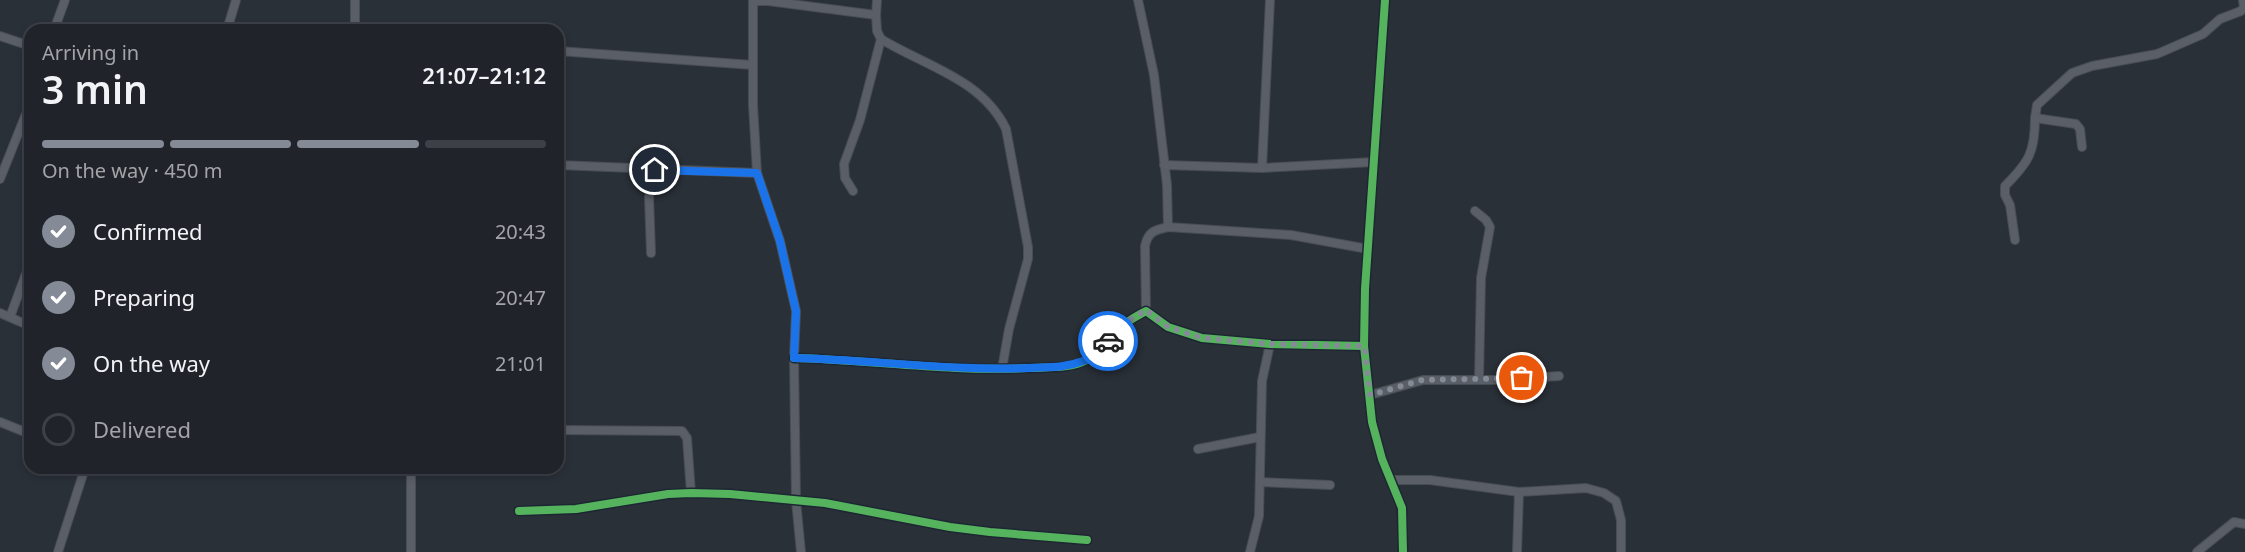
<!DOCTYPE html>
<html lang="en">
<head>
<meta charset="utf-8">
<style>
  :root { --surface:#20242a; --page:#2d3036; --text:#f1f3f6; --muted:#a2a4a8; --line:#3d4147; --accent:#848b96 }
  body { margin:0; font-family:"Noto Sans",sans-serif; background:var(--page); color:var(--text); height:100vh; display:flex; flex-direction:column; font-size:22px; white-space:nowrap }
  * { box-sizing:border-box; margin:0 }
  p { font-size:20px; color:var(--muted) }
  .icon { flex:none; width:33px; height:33px; fill:none; stroke:currentColor; stroke-width:2; stroke-linecap:round; stroke-linejoin:round }
  .map { position:relative; flex:1; overflow:hidden }
  .drawer { position:absolute; left:24px; top:24px; width:540px; height:450px; display:flex; flex-direction:column; background:var(--surface); border-radius:18px; box-shadow:0 3px 9px #0003,0 0 0 2px var(--line) }
  .drawer>* { flex:none }
  .pin { position:absolute; display:grid; place-items:center; width:51px; height:51px; color:#fff; margin:-26px; border:3px solid #fff; border-radius:50%; box-shadow:0 2px 6px #0007 }
  .courier { position:absolute; display:grid; place-items:center; width:60px; height:60px; margin:-30px; border:4px solid #1a73e8; border-radius:50%; background:#fff; color:#222; box-shadow:0 2px 8px #0007 }
  .headline em { font-style:normal; font-weight:600 }
  .headline div { display:flex; flex-direction:column-reverse }
  .headline { display:flex; align-items:center; justify-content:space-between; height:102px; padding:0 18px }
  h1 { font-size:39px; font-weight:600; line-height:45px }
  .bar { display:grid; grid-template-columns:repeat(4,1fr); gap:9px 6px; align-content:center; height:72px; padding:0 18px }
  .bar i { height:8px; border-radius:4px; background:var(--line) }
  .bar .selected { background:var(--accent) }
  .bar p { grid-column:span 4 }
  ol { padding:0 18px; list-style:none }
  li { display:flex; align-items:center; gap:18px; height:66px }
  li p { margin-inline-start:auto }
  li .icon { padding:6px; border-radius:50%; background:var(--accent); color:#fff; stroke-width:4 }
  li:last-child { color:var(--muted) }
  li i { width:33px; height:33px; border:3px solid var(--line); border-radius:50% }
  .map>svg:first-child { display:block }
</style>
</head>
<body>
<div class="map">
<svg width="2245" height="552" viewBox="0 0 2245 552">
  <rect width="100%" height="100%" fill="#2a3038"/>
  <g fill="none" stroke-linecap="round" stroke-linejoin="round">
    <defs>
      <g id="street">
        <polyline points="753,0 753,105 757,173 780,241 796,311 794,358 796,501 801,552"/>
        <polyline points="1138,0 1154,75 1167,185 1168,227"/>
        <polyline points="1385,0 1365,289 1364,346 1372,422 1382,459 1402,508 1403,552"/>
        <path d="M 753,1 L 768,1 L 876,15 L 877,31 L 881,39 C 925,66 982,79 1006,129 L 1028,247 L 1028,259 L 1009,329 L 1002,369"/>
        <polyline points="876,15 877,0"/>
        <polyline points="54,30 65,0"/>
        <polyline points="119,30 120,28"/>
        <polyline points="227,30 236,0"/>
        <polyline points="355,30 355,0"/>
        <polyline points="0,36 30,46"/>
        <polyline points="558,51 753,65"/>
        <polyline points="2082,147 2080,129 2076,124 2035,118 2037,105 2072,73 2092,66 2157,54 2203,34 2220,19 2241,11 2244,7 2243,0"/>
        <polyline points="558,165 757,173"/>
        <polyline points="1164,165 1262,168 1374,162"/>
        <polyline points="1262,168 1270,0"/>
        <polyline points="0,179 30,104"/>
        <polyline points="853,191 845,178 844,164 860,120 881,39"/>
        <polyline points="1475,211 1486,220 1490,227 1481,278 1479,380"/>
        <path d="M 2015,240 L 2010,205 L 2005,195 L 2005,186 C 2029,162 2035,152 2035,118"/>
        <polyline points="651,253 649,197 655,170"/>
        <path d="M 1146,311 L 1145,246 C 1148,232 1154,230 1168,227 L 1291,235 L 1368,249"/>
        <polyline points="0,313 30,326"/>
        <polyline points="10,317 30,263"/>
        <polyline points="558,321 561,321"/>
        <path d="M 794,358 C 872,360 950,372 1028,368 C 1047,367 1070,369 1087,360 C 1100,353 1106,341 1116,331 C 1125,322 1135,317 1146,311 L 1168,327 L 1202,338 L 1270,344 L 1364,346"/>
        <polyline points="1370,395 1423,380 1505,380 1559,376"/>
        <polyline points="0,422 30,434"/>
        <polyline points="558,430 682,431 687,438 691,493"/>
        <polyline points="1198,449 1260,437"/>
        <polyline points="411,468 411,552"/>
        <polyline points="1392,480 1430,480 1519,492 1586,488 1604,493 1616,501 1621,520 1621,552"/>
        <polyline points="1260,482 1330,485"/>
        <polyline points="519,511 576,509 668,494 691,493 730,494 825,503 950,527 990,532 1087,540"/>
        <polyline points="58,552 85,468"/>
        <polyline points="1250,552 1259,516 1262,381 1270,344"/>
        <polyline points="1517,552 1519,492"/>
        <polyline points="2197,552 2234,522 2245,524"/>
      </g>
    </defs>
    <use href="#street" stroke="#484c53" stroke-width="10"/>
    <use href="#street" stroke="#5a5e66" stroke-width="8"/>
    <defs>
      <g id="cycleway">
        <polyline points="1385,0 1365,289 1364,346 1372,422 1382,459 1402,508 1403,552"/>
        <path d="M 794,358 C 872,360 950,372 1028,368 C 1047,367 1070,369 1087,360 C 1100,353 1106,341 1116,331 C 1125,322 1135,317 1146,311 L 1168,327 L 1202,338 L 1270,344 L 1364,346"/>
        <polyline points="519,511 576,509 668,494 691,493 730,494 825,503 950,527 990,532 1087,540"/>
      </g>
    </defs>
    <use href="#cycleway" stroke="#1d2633" stroke-width="11"/>
    <use href="#cycleway" stroke="#56b35d" stroke-width="8"/>
  </g>
  <g fill="none" stroke-linecap="round" stroke-linejoin="round">
    <polyline stroke="#848b96" stroke-width="6" stroke-dasharray="0 10.8" points="1108,341 1125,323 1146,310 1168,327 1202,338 1270,344 1364,346 1370,395 1422,380 1522,378"/>
    <path stroke="#1a73e8" stroke-width="8" d="M 655,170 L 757,173 L 780,241 L 796,311 L 794,358 C 873,360 950,371 1029,368 C 1047,367 1065,368 1083,361 C 1093,358 1101,349 1108,341"/>
  </g>
</svg>
<div class="pin" style="left:1522px;top:378px;background:#ea580c"><svg class="icon" aria-label="bag" viewBox="0 0 24 24"><path d="M5 8h14l-1 12H6zM9 8a3 3 0 0 1 6 0"/></svg></div>
<div class="pin" style="left:655px;top:170px;background:#1f2937"><svg class="icon" aria-label="home" viewBox="0 0 24 24"><path d="M3 11l9-7 9 7M6 9v11h12V9"/></svg></div>
<div class="courier" style="left:1108px;top:341px"><svg class="icon" aria-label="car" viewBox="0 0 24 24"><path d="M5 17H2v-5l4-1 3-4h7l3 4 3 1v5h-3M9 17h6M6 11h13"/><circle cx="7" cy="17" r="2"/><circle cx="17" cy="17" r="2"/></svg></div>
<section class="drawer">
<div class="headline"><div><h1>3 min</h1><p>Arriving in</p></div><em>21:07–21:12</em></div>
<div class="bar"><i class="selected"></i><i class="selected"></i><i class="selected"></i><i></i><p>On the way · 450 m</p></div>
<ol>
<li><svg class="icon" aria-label="check" viewBox="0 0 24 24"><path d="M5 12l5 5 9-10"/></svg>Confirmed<p>20:43</p></li>
<li><svg class="icon" aria-label="check" viewBox="0 0 24 24"><path d="M5 12l5 5 9-10"/></svg>Preparing<p>20:47</p></li>
<li><svg class="icon" aria-label="check" viewBox="0 0 24 24"><path d="M5 12l5 5 9-10"/></svg>On the way<p>21:01</p></li>
<li><i></i>Delivered</li>
</ol>
</section>
</div>
</body>
</html>
